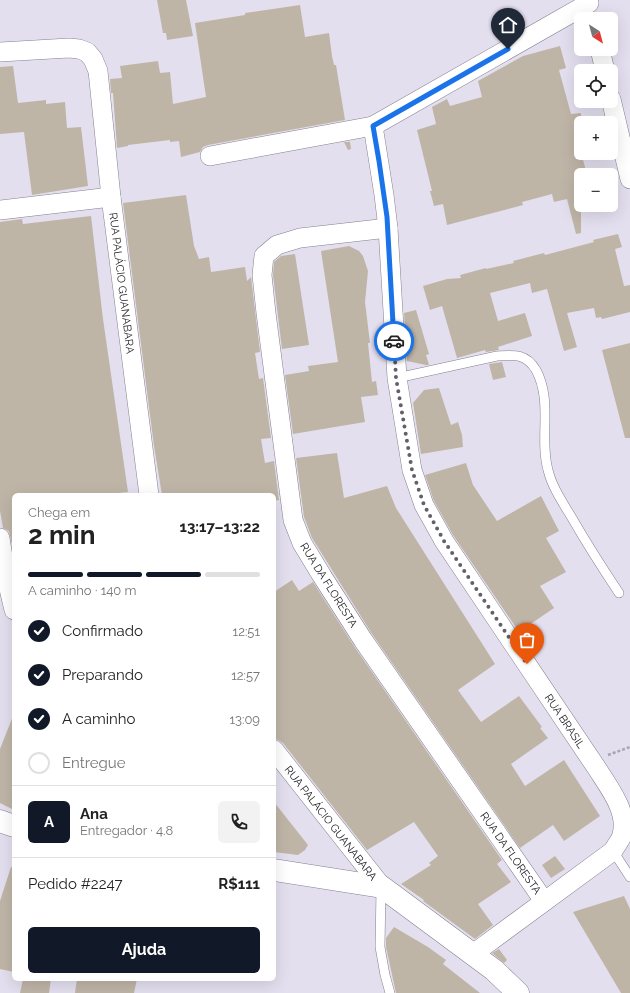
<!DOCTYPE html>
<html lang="pt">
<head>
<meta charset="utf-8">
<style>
  :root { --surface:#fff; --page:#f2f2f2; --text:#222; --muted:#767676; --line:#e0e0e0; --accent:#111827 }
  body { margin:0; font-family:Raleway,sans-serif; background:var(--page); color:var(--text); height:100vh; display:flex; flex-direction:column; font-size:15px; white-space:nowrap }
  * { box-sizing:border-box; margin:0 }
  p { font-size:13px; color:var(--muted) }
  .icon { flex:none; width:22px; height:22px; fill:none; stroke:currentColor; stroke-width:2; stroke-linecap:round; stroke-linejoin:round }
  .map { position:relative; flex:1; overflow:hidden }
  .sheet { position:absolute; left:12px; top:493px; width:264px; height:488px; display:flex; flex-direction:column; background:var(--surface); border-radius:6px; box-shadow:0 4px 16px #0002 }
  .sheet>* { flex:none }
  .needle { width:26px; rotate:144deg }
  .tools { position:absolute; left:574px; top:12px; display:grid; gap:8px }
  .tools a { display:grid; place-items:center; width:44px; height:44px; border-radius:6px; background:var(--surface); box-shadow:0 4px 16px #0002; font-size:20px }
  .pin { position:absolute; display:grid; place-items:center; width:34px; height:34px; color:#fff; margin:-41px -17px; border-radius:50% 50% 50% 0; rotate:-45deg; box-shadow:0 0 4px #0007 }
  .pin .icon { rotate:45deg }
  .courier { position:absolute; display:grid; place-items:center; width:40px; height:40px; margin:-20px; border:3px solid #1a73e8; border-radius:50%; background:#fff; color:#222; box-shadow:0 1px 5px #0007 }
  .summary em { font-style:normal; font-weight:700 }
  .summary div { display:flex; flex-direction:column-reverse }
  .summary { display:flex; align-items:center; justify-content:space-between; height:68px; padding:0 16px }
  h1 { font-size:26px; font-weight:700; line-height:30px }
  .bar { display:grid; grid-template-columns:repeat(4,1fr); gap:6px 4px; align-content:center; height:48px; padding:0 16px }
  .bar i { height:5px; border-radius:3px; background:var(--line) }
  .bar .active { background:var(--accent) }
  .bar p { grid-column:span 4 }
  .line { display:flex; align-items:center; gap:10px; padding:0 16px; border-top:1px solid var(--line) }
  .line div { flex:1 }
  .round { display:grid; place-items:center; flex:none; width:42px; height:42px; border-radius:6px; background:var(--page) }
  ol { padding:0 16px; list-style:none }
  li { display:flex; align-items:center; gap:12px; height:44px }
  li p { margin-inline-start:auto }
  li .icon { padding:4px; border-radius:50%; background:var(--accent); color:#fff; stroke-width:4 }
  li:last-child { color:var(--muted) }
  li i { width:22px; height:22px; border:2px solid var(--line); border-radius:50% }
  .action { display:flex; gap:8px; margin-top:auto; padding:8px 16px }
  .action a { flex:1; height:46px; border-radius:6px; background:var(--accent); color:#fff; font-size:16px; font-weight:700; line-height:46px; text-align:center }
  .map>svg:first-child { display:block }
</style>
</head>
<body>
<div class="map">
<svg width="630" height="993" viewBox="0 0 630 993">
  <rect width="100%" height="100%" fill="#e3dfef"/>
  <g fill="#bfb5a7">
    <polygon points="157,0 186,0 193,36 167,40 166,33 163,33"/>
    <polygon points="300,5 305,37 329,33 332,56 334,65 336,65 345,120 208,145 203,147 200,152 181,157 179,141 170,142 170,140 128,145 128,146 117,148 113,93 111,93 110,79 122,78 120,66 158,61 160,73 170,72 173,104 206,97 195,23 245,15 245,13"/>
    <polygon points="560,46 566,68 559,70 571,114 581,113 581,135 577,137 586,171 583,171 584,175 581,175 581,233 576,234 567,199 554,202 552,194 522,202 523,205 447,225 443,204 434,206 430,191 432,191 417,130 436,124 432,107 447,99 450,106 482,97 478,81 523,56"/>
    <polygon points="13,66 18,103 46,100 46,104 65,102 67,128 81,127 88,186 32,195 24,132 0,134 0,67"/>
    <polygon points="344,142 350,142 351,149 348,150"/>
    <polygon points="186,195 194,246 199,259 209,257 211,272 245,267 247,281 251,277 260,352 255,353 259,379 263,378 271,438 261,439 265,463 274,461 279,500 274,501 274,495 162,495 154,446 123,203"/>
    <polygon points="91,216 103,319 128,492 98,495 14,495 14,549 13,549 9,531 3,528 0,511 0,222 22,219 23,224"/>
    <polygon points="618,234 622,247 615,249 624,286 630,285 630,312 602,319 601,317 596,318 594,308 567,313 577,347 564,351 547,289 532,293 530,283 490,293 498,321 525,313 532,336 498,347 499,350 486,352 485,350 457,358 442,306 430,310 423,286 447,279 461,278 460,275 486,268 486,269 514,263 513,261 544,253 545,255 594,242 593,240"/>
    <polygon points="349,246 359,251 363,256 368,271 365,302 370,343 368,343 372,382 376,381 378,395 361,397 365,422 293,434 285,375 309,371 308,366 338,362 321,251"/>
    <polygon points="295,254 309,345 282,349 273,275 274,262 281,256"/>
    <polygon points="416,310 429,354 426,355 429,365 426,365 407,361 404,313"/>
    <polygon points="630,343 630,438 625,438 602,350"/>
    <polygon points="502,362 506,377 493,380 489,364"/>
    <polygon points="439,388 451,425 458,422 462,435 463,447 421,454 413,403 424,390"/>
    <polygon points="337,453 344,498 387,486 396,508 495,664 458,690 481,722 519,696 542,727 540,728 548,738 511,764 525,786 564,760 600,816 564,841 553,825 520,848 372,634 312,538 304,517 296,458"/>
    <polygon points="466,463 473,485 497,521 541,496 559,531 546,538 566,572 540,586 554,608 519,632 453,535 434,501 425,475"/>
    <polygon points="292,580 299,591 313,582 354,646 502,860 497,864 511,882 478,904 493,925 475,939 423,901 424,900 401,884 431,865 429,863 438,856 414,822 367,850 283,743 278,740 274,739 274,592"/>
    <polygon points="13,716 14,716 14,810 0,803 0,749"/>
    <polygon points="274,802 308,845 305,850 298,855 274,852"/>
    <polygon points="555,856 565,869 551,878 542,865"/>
    <polygon points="11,867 14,867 14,972 0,969 0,901"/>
    <polygon points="624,896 630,909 630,993 621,993 573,912"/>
    <polygon points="394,927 428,947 446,960 443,964 480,993 396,993 386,947 386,938"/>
    <polygon points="499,949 507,960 504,963 492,953"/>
    <polygon points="23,979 51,979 49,993 20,993"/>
    <polygon points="77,979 137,979 134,993 75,993"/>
  </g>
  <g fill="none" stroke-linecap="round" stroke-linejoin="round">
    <defs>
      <g id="service">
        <path d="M 397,378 L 497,356 C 514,355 526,353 536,370 C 553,401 539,438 548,470 C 552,487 563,503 572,518 C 587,544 603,569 619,593"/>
        <polyline points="613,851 630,877"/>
        <polyline points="381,889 380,947 385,975 390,993"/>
      </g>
      <g id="minor">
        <polyline points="600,49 605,71"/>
        <polyline points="0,52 69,48 79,49 87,52 93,59 98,71 111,197 149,495"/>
        <polyline points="611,99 630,179"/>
        <path d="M 373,126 L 384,195 L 388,228 L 397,378 L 412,470 L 424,505 L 444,541 L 598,770 C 610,789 630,814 621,838 C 619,842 615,847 613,851 L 473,954"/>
        <polyline points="210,156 373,126 589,3"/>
        <polyline points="0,210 111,197"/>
        <polyline points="388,228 300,238 277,245 264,256 262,275 266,313 293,520 302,543 322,576 363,640 544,901"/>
        <polyline points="0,538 6,576 14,610"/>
        <polyline points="274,750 382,887"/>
      </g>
      <g id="tertiary">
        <polyline points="0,821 14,826"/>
        <polyline points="274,870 382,887 494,970 518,993"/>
      </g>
    </defs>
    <use href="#service" stroke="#84808e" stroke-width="10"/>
    <use href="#minor" stroke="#84808e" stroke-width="20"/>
    <use href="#tertiary" stroke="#84808e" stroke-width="23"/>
    <polyline stroke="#a8a4b1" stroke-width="2.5" stroke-dasharray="3 2" stroke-linecap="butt" points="608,755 630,747"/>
    <use href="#service" stroke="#fff" stroke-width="9"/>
    <use href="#minor" stroke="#fff" stroke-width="19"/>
    <use href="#tertiary" stroke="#fff" stroke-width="22"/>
  </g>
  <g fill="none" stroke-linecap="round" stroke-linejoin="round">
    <polyline stroke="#63606a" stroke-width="4" stroke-dasharray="0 7.2" points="394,341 396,378 412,470 424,505 444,541 527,664"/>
    <polyline stroke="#1a73e8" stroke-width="5" points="394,341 387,217 379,161 373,126 508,49"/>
  </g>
  <g text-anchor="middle" stroke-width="3" stroke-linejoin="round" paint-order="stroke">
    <g font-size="11" fill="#1e1c22" stroke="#fff">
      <text transform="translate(122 283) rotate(83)" y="4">RUA PALÁCIO GUANABARA</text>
      <text transform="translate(329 585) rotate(58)" y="4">RUA DA FLORESTA</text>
      <text transform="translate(565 721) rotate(56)" y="4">RUA BRASIL</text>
      <text transform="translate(331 823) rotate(52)" y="4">RUA PALÁCIO GUANABARA</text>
      <text transform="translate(511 853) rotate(55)" y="4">RUA DA FLORESTA</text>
    </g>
  </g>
</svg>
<div class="tools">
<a><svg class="needle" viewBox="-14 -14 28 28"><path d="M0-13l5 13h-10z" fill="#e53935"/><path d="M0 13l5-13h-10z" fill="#767676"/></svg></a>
<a><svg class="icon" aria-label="locate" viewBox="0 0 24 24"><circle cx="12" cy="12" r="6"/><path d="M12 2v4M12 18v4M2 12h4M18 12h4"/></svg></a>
<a>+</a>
<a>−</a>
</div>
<div class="pin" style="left:527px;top:664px;background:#ea580c"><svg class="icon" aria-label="bag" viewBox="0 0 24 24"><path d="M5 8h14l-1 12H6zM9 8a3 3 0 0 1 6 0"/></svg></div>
<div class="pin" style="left:508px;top:49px;background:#1f2937"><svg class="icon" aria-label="home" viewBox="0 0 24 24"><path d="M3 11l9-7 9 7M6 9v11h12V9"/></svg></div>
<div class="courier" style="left:394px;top:341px"><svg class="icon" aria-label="car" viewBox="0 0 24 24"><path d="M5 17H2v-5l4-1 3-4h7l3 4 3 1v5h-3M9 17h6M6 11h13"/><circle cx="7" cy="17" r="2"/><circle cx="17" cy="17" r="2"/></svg></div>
<section class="sheet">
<div class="summary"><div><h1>2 min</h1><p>Chega em</p></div><em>13:17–13:22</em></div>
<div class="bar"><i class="active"></i><i class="active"></i><i class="active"></i><i></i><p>A caminho · 140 m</p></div>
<ol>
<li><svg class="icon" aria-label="check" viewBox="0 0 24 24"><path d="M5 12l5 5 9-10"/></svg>Confirmado<p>12:51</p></li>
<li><svg class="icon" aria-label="check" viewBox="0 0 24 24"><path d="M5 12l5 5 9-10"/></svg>Preparando<p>12:57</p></li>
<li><svg class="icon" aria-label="check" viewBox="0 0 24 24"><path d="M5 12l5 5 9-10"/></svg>A caminho<p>13:09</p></li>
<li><i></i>Entregue</li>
</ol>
<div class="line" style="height:72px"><b class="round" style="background:var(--accent);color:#fff">A</b><div><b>Ana</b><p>Entregador · 4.8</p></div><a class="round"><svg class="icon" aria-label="phone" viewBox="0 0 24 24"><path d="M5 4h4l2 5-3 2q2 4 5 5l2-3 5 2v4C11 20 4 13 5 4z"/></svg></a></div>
<div class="line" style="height:52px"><div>Pedido #2247</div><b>R$111</b></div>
<div class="action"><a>Ajuda</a></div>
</section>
</div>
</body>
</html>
